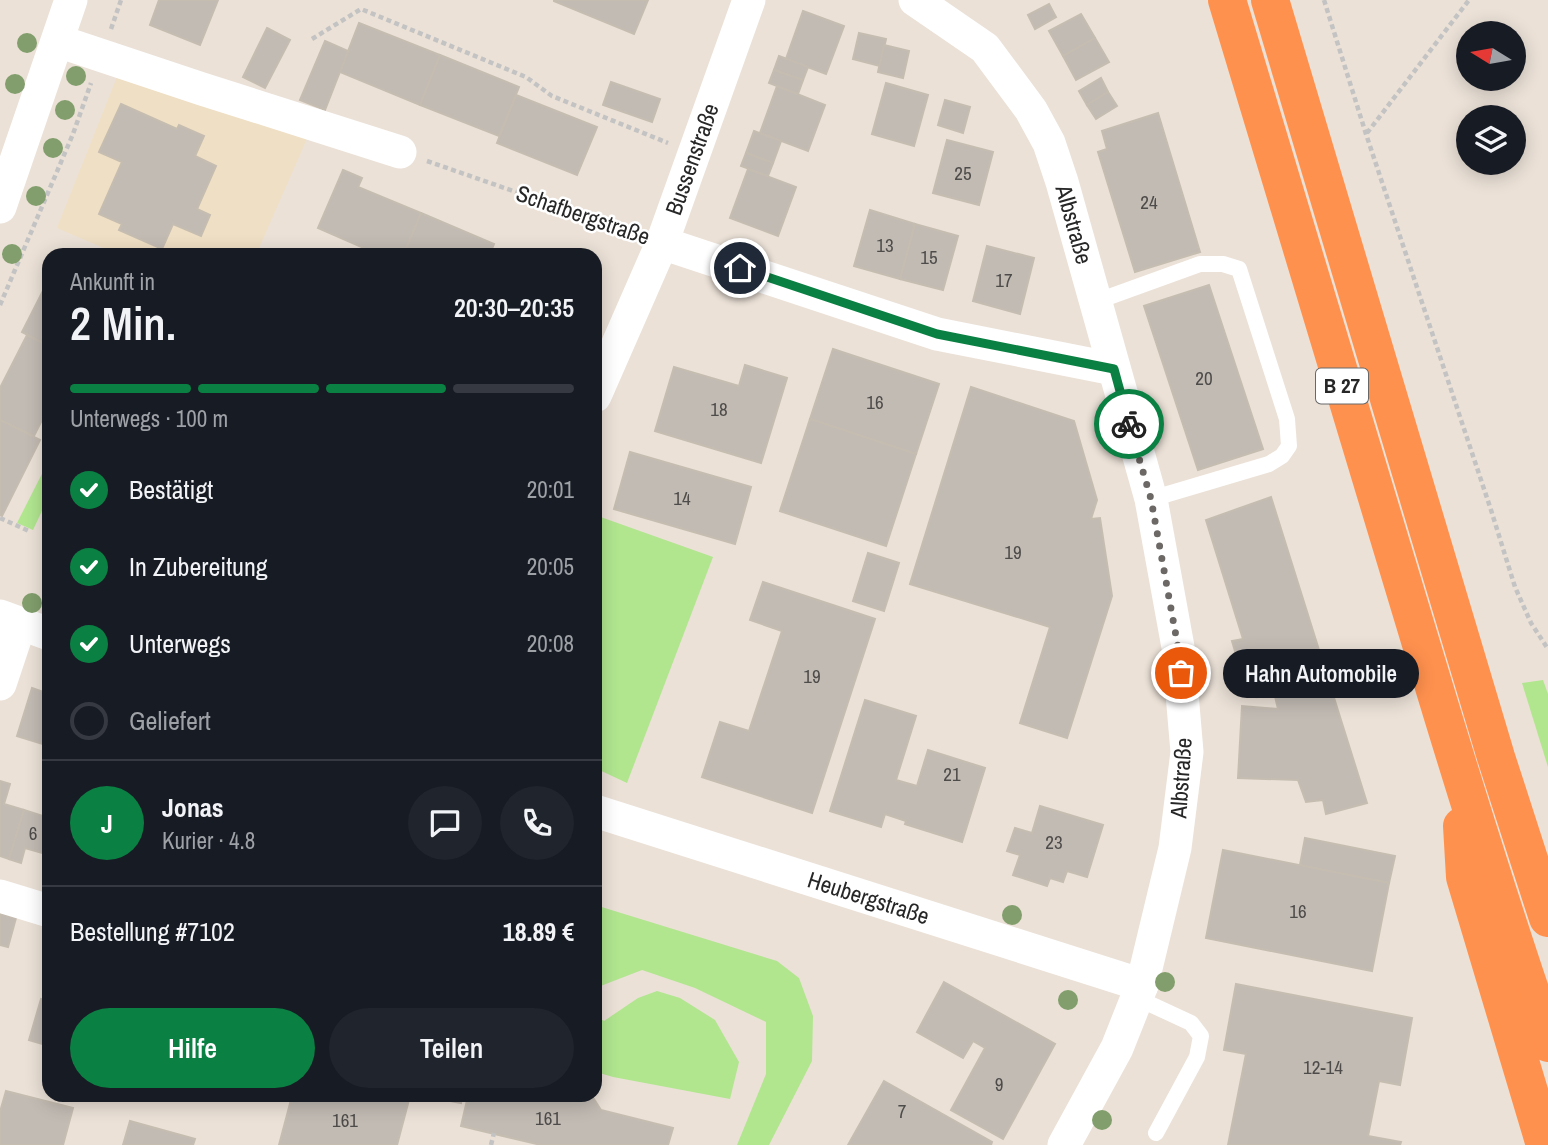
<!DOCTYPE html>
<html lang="de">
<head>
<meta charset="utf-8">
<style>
  :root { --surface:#171b24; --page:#20242c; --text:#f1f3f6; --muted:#9ea1a6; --line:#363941; --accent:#0b8043 }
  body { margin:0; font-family:"Archivo Narrow",sans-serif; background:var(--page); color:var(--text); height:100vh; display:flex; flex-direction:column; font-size:26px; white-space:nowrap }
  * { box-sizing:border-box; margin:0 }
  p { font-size:23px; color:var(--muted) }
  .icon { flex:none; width:38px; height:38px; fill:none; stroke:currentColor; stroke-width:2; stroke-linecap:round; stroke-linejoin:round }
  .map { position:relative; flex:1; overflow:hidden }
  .drawer { position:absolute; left:42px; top:248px; width:560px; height:854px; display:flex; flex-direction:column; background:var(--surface); border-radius:21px; box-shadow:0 4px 18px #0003 }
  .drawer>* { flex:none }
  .needle { width:46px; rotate:281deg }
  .fabs { position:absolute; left:1456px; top:21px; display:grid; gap:14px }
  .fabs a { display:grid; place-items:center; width:70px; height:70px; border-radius:50%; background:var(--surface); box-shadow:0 4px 18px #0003; font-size:35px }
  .pin { position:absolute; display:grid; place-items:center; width:60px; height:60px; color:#fff; margin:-30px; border:4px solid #fff; border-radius:50%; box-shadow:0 2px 7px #0007 }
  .courier { position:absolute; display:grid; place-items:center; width:70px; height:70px; margin:-35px; border:5px solid #0b8043; border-radius:50%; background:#fff; color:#222; box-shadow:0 2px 9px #0007 }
  .bubble { position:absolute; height:49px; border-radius:24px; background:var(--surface); box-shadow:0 4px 18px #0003; font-size:23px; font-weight:600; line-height:49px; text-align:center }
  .summary em { font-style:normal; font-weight:600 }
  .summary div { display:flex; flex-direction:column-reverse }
  .summary { display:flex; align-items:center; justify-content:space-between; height:119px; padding:0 28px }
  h1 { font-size:46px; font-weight:600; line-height:52px }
  .bar { display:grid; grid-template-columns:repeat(4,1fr); gap:10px 7px; align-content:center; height:84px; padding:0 28px }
  .bar i { height:9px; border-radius:5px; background:var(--line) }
  .bar .on { background:var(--accent) }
  .bar p { grid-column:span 4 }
  .line { display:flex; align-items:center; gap:18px; padding:0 28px; border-top:2px solid var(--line) }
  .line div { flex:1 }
  .round { display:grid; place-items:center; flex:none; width:74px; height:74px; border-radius:37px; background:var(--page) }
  ol { padding:0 28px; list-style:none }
  li { display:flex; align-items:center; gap:21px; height:77px }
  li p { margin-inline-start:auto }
  li .icon { padding:7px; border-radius:50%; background:var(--accent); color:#fff; stroke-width:4 }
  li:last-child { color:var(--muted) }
  li i { width:38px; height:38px; border:4px solid var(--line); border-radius:50% }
  .button { display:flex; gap:14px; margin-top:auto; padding:14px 28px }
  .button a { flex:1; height:80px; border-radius:42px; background:var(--accent); color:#fff; font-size:28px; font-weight:600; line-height:80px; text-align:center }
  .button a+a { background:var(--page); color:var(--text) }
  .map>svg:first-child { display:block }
</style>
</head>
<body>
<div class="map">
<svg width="1548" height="1145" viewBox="0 0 1548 1145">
  <rect width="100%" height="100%" fill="#ebe1d7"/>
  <polygon fill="#efdfc4" points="119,72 309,134 256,255 120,255 57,228"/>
  <g fill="#b1e68f">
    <polygon points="49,460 49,496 33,530 17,523"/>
    <polygon points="595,515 713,557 627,783 595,768"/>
    <polygon points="1543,680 1548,694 1548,767 1522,683"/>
    <polygon points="595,905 777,961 799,978 813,1016 812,1061 769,1145 737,1145 766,1074 766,1022 695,988 642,970 598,987 595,986"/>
    <polygon points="657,991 680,998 715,1020 739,1062 730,1099 613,1077 596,1072 595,1015 604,1021 638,998"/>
  </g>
  <g fill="#c2bbb4" stroke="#c6bdb1" stroke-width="2">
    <polygon points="159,0 218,0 200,45 150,25"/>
    <polygon points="554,0 648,0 634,34 554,1"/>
    <polygon points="1049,4 1056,17 1035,29 1028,15"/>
    <polygon points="803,11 844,26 826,74 786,59"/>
    <polygon points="1081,14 1095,38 1063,56 1049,31"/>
    <polygon points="359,23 440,55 420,105 340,72"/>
    <polygon points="267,28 290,40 265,88 243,77"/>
    <polygon points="859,33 886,39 880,66 853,59"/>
    <polygon points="1095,38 1109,62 1076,80 1063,56"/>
    <polygon points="325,41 348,51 325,110 300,100"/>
    <polygon points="884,45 909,51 903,78 878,72"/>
    <polygon points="440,55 519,87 499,136 420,105"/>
    <polygon points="779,56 808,67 803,80 774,70"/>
    <polygon points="774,70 803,80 798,94 769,83"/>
    <polygon points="1101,78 1108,92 1087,105 1079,91"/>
    <polygon points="611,82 660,99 652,122 603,105"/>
    <polygon points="886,83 928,95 914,146 872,134"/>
    <polygon points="777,86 825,105 808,151 760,133"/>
    <polygon points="1108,92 1117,106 1096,119 1087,105"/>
    <polygon points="516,95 597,127 577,175 497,143"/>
    <polygon points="945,100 970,107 963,133 938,125"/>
    <polygon points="121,104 177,129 179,125 204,136 195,156 216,166 197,209 210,215 201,236 173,224 162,249 119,230 122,224 99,214 122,162 99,152"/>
    <polygon points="1158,113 1200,252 1135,272 1098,152 1107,149 1102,131"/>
    <polygon points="754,131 781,141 773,163 746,153"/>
    <polygon points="947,140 993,152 979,205 933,193"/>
    <polygon points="746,153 773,163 768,176 741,166"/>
    <polygon points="748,169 796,187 778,236 730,218"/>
    <polygon points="343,170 362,178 358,187 421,213 403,256 382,256 318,228"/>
    <polygon points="870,210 915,224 900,279 854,266"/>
    <polygon points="421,213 494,244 489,256 403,256"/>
    <polygon points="915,224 958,236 943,290 900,279"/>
    <polygon points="987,246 1034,258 1020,314 973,301"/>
    <polygon points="49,279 49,346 22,332"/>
    <polygon points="1209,285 1263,449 1198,470 1144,306"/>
    <polygon points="27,335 49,346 49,406 34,436 0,420 0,388"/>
    <polygon points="833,349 939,384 916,454 810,419"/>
    <polygon points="745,365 787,378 761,463 655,431 674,367 739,386"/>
    <polygon points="971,387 1074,421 1097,500 1091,519 1100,518 1112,596 1067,738 1020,723 1050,627 910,584"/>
    <polygon points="810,419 916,454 886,546 780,511"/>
    <polygon points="0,420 40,440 2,516 0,515"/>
    <polygon points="630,452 751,487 735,544 614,509"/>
    <polygon points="1271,497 1367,803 1326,814 1323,800 1306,802 1298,780 1238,778 1242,706 1278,709 1274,692 1257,697 1253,686 1246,688 1232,641 1243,639 1206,520"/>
    <polygon points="868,553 899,563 884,611 853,601"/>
    <polygon points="763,582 875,619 812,813 702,777 720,722 749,731 782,631 750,620"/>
    <polygon points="32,688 49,694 49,735 46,745 17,736"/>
    <polygon points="865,700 916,716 896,780 917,786 928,750 985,768 962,842 905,824 906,821 885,814 881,827 830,811"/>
    <polygon points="0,781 10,784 4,804 24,810 9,859 0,856"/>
    <polygon points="1040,806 1103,825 1087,877 1067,871 1063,882 1050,878 1047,886 1013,875 1020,855 1007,851 1015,828 1032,833"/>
    <polygon points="24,810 49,818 49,855 25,848 21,863 9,859"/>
    <polygon points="1305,838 1395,856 1389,883 1300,865"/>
    <polygon points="1223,850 1389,883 1372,971 1206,938"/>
    <polygon points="0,914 16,918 8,947 0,945"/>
    <polygon points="944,982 1055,1044 1003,1139 951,1110 985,1048 973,1041 963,1058 917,1032"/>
    <polygon points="1236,984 1412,1018 1400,1085 1379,1081 1368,1136 1401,1142 1400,1145 1228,1145 1246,1054 1224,1050"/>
    <polygon points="41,999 49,1002 49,1046 29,1040"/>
    <polygon points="884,1081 992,1142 991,1145 848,1145"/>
    <polygon points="6,1091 73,1108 63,1145 0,1145 0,1112"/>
    <polygon points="292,1096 410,1096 397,1145 279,1145"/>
    <polygon points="424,1096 462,1096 461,1103"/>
    <polygon points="468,1096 592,1096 601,1110 673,1128 668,1145 541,1145 461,1126"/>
    <polygon points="130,1121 195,1139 193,1145 123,1145"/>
  </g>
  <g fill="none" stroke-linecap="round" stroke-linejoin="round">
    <g stroke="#c3c3c3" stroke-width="4.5" stroke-dasharray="5 3.5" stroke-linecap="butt">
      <polyline points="1324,0 1366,134 1491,510 1515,587 1531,623 1548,649"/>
      <polyline points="111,29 121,0"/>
      <polyline points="312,39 361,9 526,77 552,96 668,143"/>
      <polyline points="1367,133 1469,0"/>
      <polyline points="427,161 634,233"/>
      <polyline points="0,305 73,134 91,83"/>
      <polyline points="0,518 31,532"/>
      <polyline points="491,1145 494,1133"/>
    </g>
    <g stroke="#fff" stroke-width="16">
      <polyline points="1095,302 1200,264 1223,264 1239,269 1287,419 1289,446 1282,456 1269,464 1151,499"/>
      <polyline points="1137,998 1191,1023 1201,1036 1197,1057 1156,1133"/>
    </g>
    <g stroke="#fff" stroke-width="33">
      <path id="s1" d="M 915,0 L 985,48 L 1031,110 L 1049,143 L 1062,182 L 1151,499 L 1178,647 L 1187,752 L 1175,848 L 1142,985 L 1117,1048 L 1064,1145"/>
      <polyline points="58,41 202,89 400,152"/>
      <polyline points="0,207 71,0"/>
      <polyline points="662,243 937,334 1114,369"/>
      <path id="s2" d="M 595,396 L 662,243 L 749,0"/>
      <polyline points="0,616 49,634"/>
      <polyline points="0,684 20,624"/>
      <path id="s3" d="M 595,811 L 1142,985"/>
      <polyline points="0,896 49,911"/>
    </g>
    <g stroke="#ff914e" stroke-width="38">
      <path d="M 1227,0 C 1294,222 1359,445 1428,667 C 1466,793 1505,919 1548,1043"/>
      <polyline points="1270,0 1496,757 1548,918"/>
      <polyline points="1462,826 1465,877 1545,1145"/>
    </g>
  </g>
  <g fill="#819e6c">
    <circle cx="27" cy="43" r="10"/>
    <circle cx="76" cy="76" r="10"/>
    <circle cx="15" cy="84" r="10"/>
    <circle cx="65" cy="110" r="10"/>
    <circle cx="53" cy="148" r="10"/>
    <circle cx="36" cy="196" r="10"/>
    <circle cx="12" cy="254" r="10"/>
    <circle cx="32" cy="603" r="10"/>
    <circle cx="1012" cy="915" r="10"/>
    <circle cx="1165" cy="982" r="10"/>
    <circle cx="1068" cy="1000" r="10"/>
    <circle cx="1102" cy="1120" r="10"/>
  </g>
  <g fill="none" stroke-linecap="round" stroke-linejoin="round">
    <polyline stroke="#6c6865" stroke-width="7" stroke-dasharray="0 12.6" points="1129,424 1151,499 1178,647 1181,673"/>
    <polyline stroke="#0b8043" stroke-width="9" points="740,268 937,334 1114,369 1129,424"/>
  </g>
  <g text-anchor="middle" stroke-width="5" stroke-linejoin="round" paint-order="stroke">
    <g font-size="19" fill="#4e4c4a">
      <text x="963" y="180">25</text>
      <text x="1149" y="209">24</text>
      <text x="885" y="252">13</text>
      <text x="929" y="264">15</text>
      <text x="1004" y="287">17</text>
      <text x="1204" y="385">20</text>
      <text x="875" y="409">16</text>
      <text x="719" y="416">18</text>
      <text x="682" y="505">14</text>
      <text x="1013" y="559">19</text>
      <text x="812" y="683">19</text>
      <text x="952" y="781">21</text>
      <text x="33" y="840">6</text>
      <text x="1054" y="849">23</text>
      <text x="1298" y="918">16</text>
      <text x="1323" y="1074">12-14</text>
      <text x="999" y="1091">9</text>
      <text x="902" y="1118">7</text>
      <text x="548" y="1125">161</text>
      <text x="345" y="1127">161</text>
    </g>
    <rect fill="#fff" stroke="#686868" stroke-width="2" x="1316" y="368.5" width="52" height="35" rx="5"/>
    <g font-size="21" font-weight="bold" fill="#272727">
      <text x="1342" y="393">B 27</text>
    </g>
    <g font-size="23" fill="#272727" stroke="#fff">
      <text dy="8" stroke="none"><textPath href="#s2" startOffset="256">Bussenstraße</textPath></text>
      <text transform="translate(583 215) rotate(19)" y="8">Schafbergstraße</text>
      <text dy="8" stroke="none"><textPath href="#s1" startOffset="285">Albstraße</textPath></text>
      <text transform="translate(1181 778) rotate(-86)" y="8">Albstraße</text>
      <text dy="8" stroke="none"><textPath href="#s3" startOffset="287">Heubergstraße</textPath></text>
    </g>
  </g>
</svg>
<div class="fabs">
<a><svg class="needle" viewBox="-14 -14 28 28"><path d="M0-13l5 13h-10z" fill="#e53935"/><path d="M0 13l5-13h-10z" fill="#9ea1a6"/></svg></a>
<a><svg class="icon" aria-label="layers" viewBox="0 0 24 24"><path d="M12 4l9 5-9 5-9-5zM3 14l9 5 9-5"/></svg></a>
</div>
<div class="pin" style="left:1181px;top:673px;background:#ea580c"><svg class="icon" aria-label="bag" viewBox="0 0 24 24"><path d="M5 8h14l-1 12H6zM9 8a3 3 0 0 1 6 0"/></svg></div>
<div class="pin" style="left:740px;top:268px;background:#1f2937"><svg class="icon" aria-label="home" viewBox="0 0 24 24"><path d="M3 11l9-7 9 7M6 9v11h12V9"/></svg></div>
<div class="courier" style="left:1129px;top:424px"><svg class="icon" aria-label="bike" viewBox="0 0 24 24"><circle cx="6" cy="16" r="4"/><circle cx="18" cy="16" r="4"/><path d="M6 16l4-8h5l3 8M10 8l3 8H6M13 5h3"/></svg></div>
<div class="bubble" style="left:1223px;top:649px;width:196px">Hahn Automobile</div>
<section class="drawer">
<div class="summary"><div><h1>2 Min.</h1><p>Ankunft in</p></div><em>20:30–20:35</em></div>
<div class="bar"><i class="on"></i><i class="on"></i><i class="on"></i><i></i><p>Unterwegs · 100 m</p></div>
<ol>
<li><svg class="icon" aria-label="check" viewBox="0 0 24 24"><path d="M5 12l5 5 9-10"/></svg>Bestätigt<p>20:01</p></li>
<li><svg class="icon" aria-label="check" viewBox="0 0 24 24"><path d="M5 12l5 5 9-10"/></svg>In Zubereitung<p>20:05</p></li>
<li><svg class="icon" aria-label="check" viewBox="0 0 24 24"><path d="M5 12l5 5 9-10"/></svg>Unterwegs<p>20:08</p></li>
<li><i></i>Geliefert</li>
</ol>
<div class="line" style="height:126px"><b class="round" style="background:var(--accent);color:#fff">J</b><div><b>Jonas</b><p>Kurier · 4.8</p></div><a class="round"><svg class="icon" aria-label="chat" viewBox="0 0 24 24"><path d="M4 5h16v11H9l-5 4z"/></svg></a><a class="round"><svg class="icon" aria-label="phone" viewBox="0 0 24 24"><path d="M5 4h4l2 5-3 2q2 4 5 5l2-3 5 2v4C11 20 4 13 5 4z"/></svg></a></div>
<div class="line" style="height:91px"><div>Bestellung #7102</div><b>18.89 €</b></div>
<div class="button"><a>Hilfe</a><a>Teilen</a></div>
</section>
</div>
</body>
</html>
